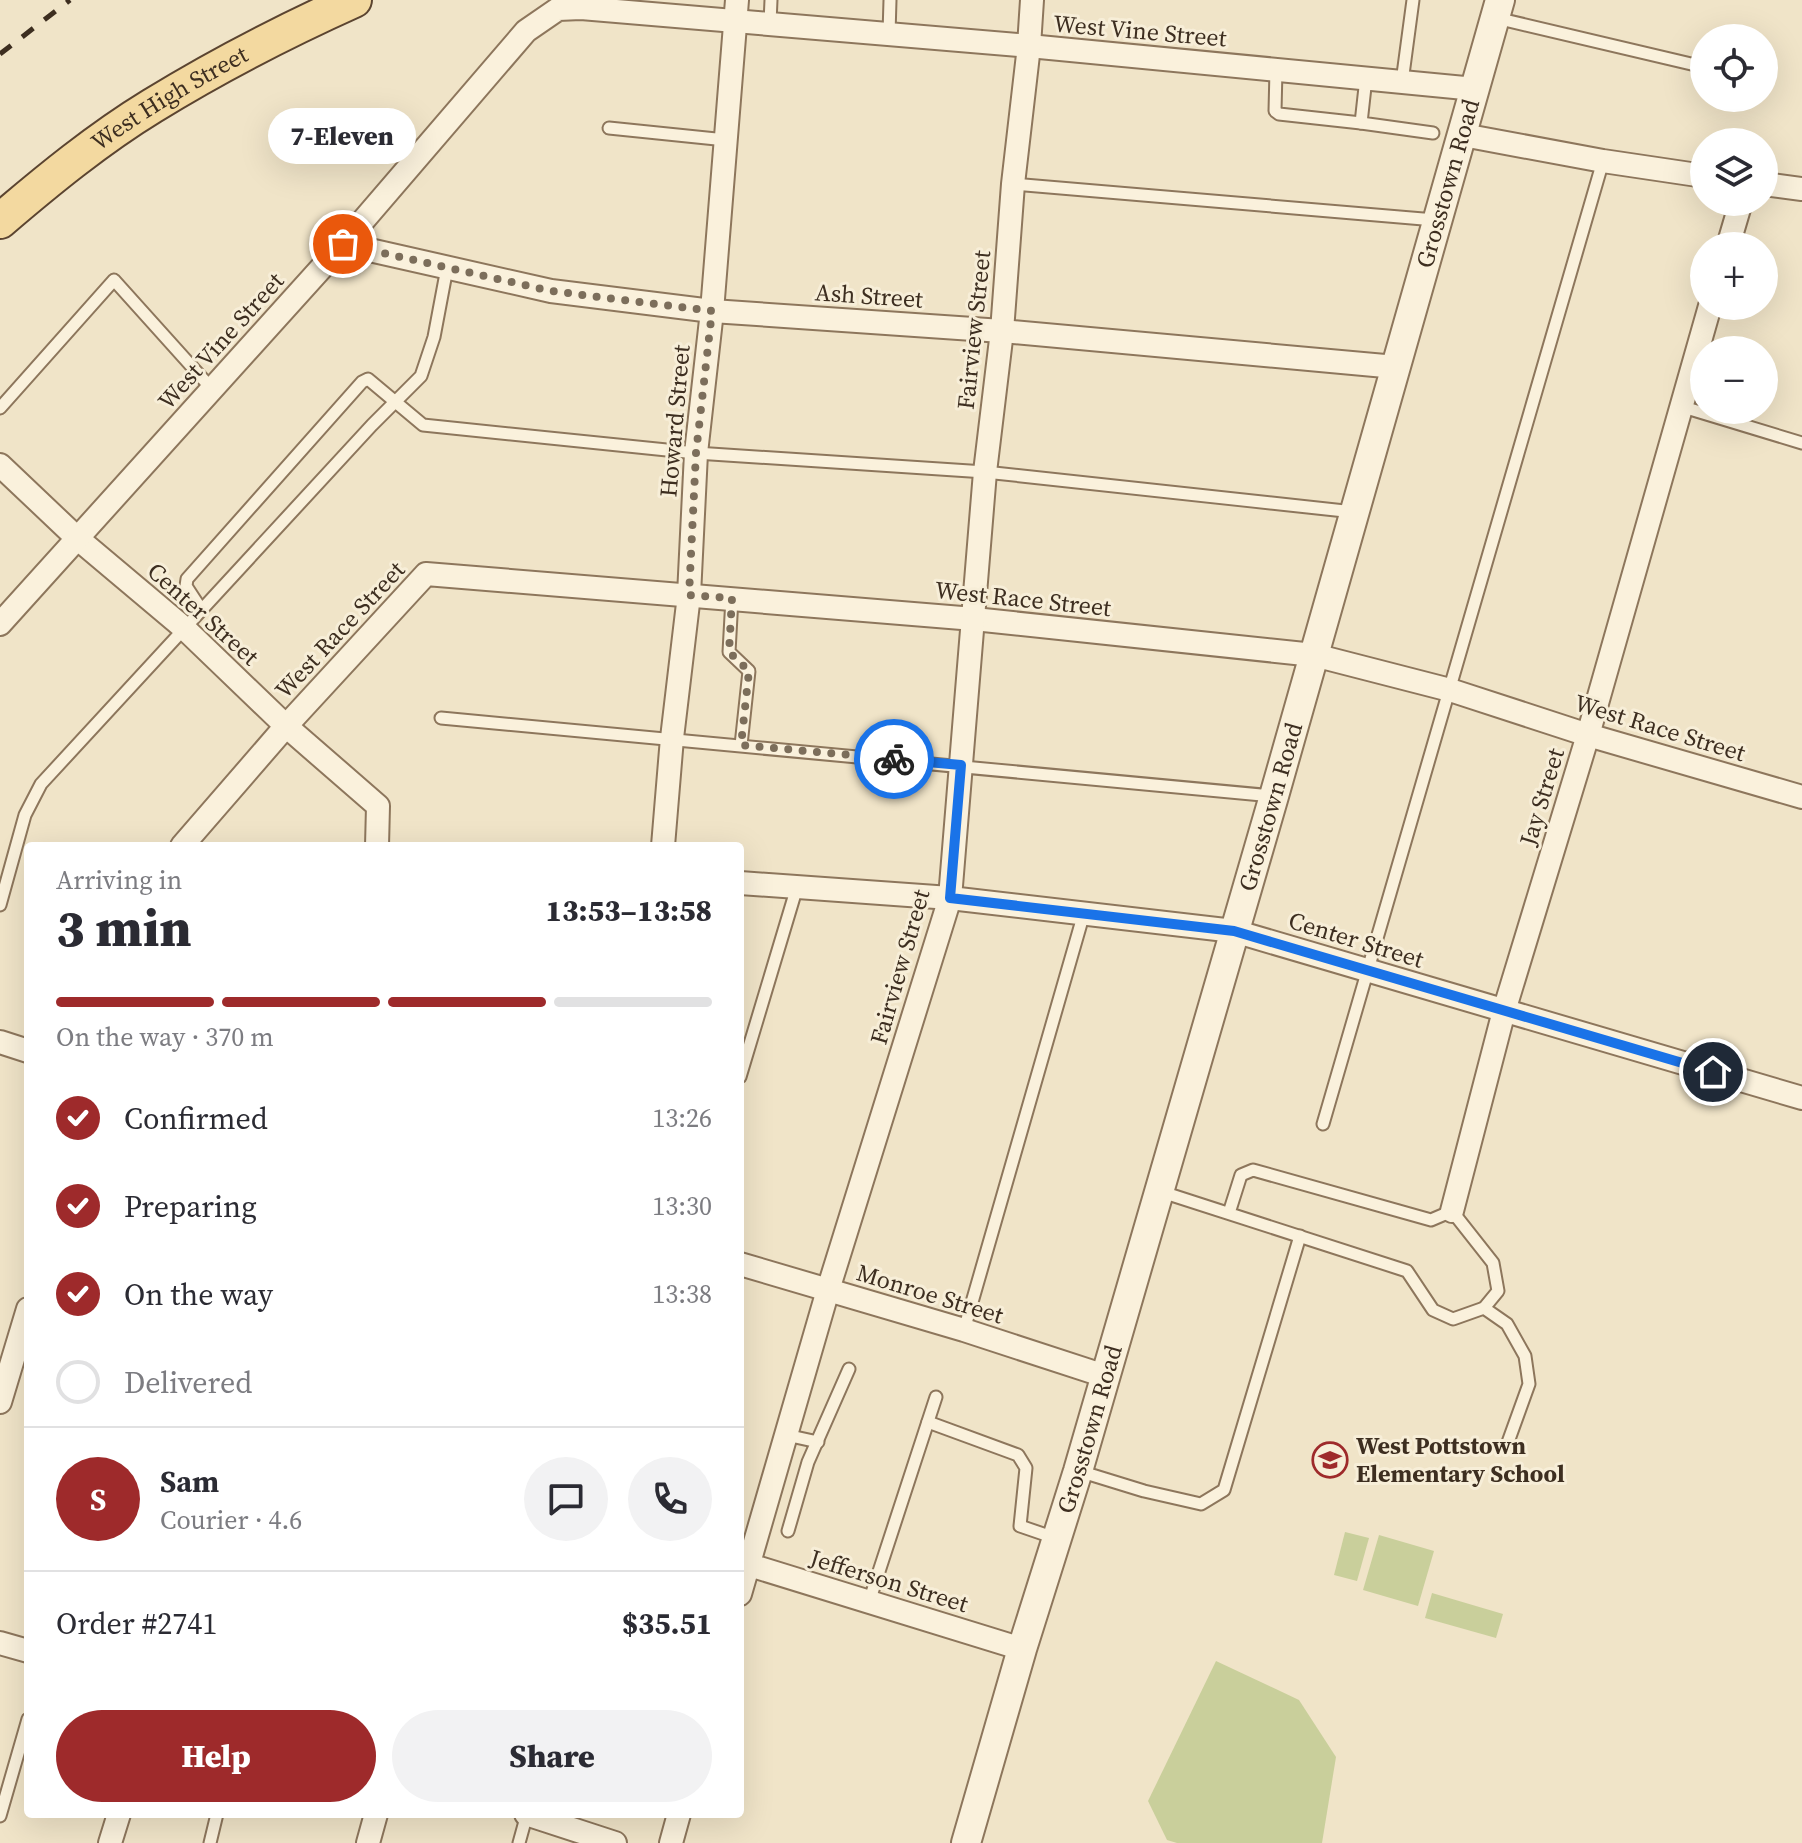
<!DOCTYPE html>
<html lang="en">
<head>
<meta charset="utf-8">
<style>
  :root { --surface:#fff; --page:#f2f2f3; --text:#2b2b33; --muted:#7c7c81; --line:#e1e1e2; --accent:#9e2a2b }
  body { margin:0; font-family:"Source Serif 4",serif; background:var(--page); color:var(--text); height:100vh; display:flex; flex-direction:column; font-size:30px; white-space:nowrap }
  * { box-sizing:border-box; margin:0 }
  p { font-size:26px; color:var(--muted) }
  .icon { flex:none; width:44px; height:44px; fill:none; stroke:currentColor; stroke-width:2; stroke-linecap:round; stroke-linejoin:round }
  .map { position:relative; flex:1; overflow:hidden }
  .details { position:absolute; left:24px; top:842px; width:720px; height:976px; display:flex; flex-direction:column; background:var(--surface); border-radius:8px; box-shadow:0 8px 32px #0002 }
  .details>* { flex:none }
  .fabs { position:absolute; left:1690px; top:24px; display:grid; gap:16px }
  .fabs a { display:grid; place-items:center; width:88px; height:88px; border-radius:50%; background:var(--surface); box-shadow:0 8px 32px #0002; font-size:40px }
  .pin { position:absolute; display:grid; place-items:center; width:68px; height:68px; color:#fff; margin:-34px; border:4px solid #fff; border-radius:50%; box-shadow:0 2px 8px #0007 }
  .courier { position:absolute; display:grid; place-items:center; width:80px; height:80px; margin:-40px; border:6px solid #1a73e8; border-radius:50%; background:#fff; color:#222; box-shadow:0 2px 10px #0007 }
  .bubble { position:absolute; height:56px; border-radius:28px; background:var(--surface); box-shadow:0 8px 32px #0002; font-size:26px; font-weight:800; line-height:56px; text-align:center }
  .summary em { font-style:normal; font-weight:800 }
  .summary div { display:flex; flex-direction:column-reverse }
  .summary { display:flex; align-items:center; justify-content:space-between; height:136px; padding:0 32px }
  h1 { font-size:52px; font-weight:800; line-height:60px }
  .bar { display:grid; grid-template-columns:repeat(4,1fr); gap:12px 8px; align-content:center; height:96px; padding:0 32px }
  .bar i { height:10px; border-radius:6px; background:var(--line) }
  .bar .current { background:var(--accent) }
  .bar p { grid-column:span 4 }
  .line { display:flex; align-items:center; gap:20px; padding:0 32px; border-top:2px solid var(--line) }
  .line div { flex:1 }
  .round { display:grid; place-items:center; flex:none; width:84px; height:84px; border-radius:42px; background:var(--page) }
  ol { padding:0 32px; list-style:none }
  li { display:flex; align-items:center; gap:24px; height:88px }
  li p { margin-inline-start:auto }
  li .icon { padding:8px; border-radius:50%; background:var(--accent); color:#fff; stroke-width:4 }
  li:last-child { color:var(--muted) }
  li i { width:44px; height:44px; border:4px solid var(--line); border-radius:50% }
  .cta { display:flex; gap:16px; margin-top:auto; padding:16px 32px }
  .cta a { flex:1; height:92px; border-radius:48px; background:var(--accent); color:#fff; font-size:32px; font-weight:800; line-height:92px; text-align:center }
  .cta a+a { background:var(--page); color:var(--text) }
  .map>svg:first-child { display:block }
</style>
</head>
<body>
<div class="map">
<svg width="1802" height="1843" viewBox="0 0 1802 1843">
  <rect width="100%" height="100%" fill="#f0e4c8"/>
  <g fill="#c9cf9b">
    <polygon points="1345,1532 1369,1538 1357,1581 1334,1575"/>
    <polygon points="1379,1535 1434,1551 1418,1606 1363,1590"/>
    <polygon points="1432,1593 1503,1614 1496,1638 1425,1618"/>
    <polygon points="1216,1661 1299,1700 1336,1757 1322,1843 1177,1843 1167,1840 1148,1801"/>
  </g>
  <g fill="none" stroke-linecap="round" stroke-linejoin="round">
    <defs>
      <g id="service">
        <polyline points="1496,18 1704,67"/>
        <polyline points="770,23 771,0"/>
        <polyline points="889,34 890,0"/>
        <polyline points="1276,70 1275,111 1279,114 1361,123"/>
        <polyline points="1366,78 1361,123 1433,133"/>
        <polyline points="1402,82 1413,0"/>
        <polyline points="609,128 726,140"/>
        <polyline points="1013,184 1435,220"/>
        <polyline points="1680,406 1802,443"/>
        <polyline points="0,408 114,280 212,389"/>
        <polyline points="732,598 729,652 749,671 741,745"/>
        <polyline points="201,609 186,586 187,579 362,382 368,379 423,425 696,453 985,472 1354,512"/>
        <polyline points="441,718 1273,796"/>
        <polyline points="0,905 25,815 41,784 372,425 421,376 434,337 447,268"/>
        <polyline points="740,1077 797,887"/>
        <polyline points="1323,1124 1603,161"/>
        <polyline points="1159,1191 1407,1271 1433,1310 1453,1319 1484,1308 1498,1291 1493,1263 1452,1211 1431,1220 1253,1170 1241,1175 1229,1213"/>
        <polyline points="1484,1308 1507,1324 1525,1356 1529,1384 1507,1445"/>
        <polyline points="964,1330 1084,913"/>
        <polyline points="928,1422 1018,1455 1026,1468 1020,1526 1055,1538"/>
        <polyline points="786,1435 818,1442"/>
        <polyline points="1079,1471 1144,1491 1201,1504 1224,1490 1300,1236"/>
        <polyline points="788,1531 808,1462 849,1369"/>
        <polyline points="869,1602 936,1397"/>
        <polyline points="0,1816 28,1719"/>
        <polyline points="210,1843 217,1814"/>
        <polyline points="519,1843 527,1814"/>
      </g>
      <g id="minor">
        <polyline points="1463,135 1603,161 1704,176"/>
        <polyline points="1764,184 1802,189"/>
        <polyline points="343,244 551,291 712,311 1002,331 1396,367"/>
        <polyline points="1728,246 1741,202"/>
        <polyline points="0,465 77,538 184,628 286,726 378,806 377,846"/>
        <polyline points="0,624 343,244 526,31 558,9 581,8 1029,46 1475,89"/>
        <polyline points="182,846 286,726 426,574 974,619 1314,655 1450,690 1588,735 1802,797"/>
        <polyline points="663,846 672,738 689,595 696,453 712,311 737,0"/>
        <polyline points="740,883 950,898 1234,931 1802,1098"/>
        <polyline points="0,1042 28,1051"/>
        <polyline points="1452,1211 1504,1011 1588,735 1710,306"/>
        <polyline points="740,1264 964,1330 1105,1376"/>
        <polyline points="0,1402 28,1309"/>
        <polyline points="740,1562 1022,1649"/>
        <polyline points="740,1594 828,1290 950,898 985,472 1002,331 1013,184 1029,46 1032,0"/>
        <polyline points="0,1643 28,1651"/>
        <polyline points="526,1814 615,1843"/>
        <polyline points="110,1843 119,1814"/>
        <polyline points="368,1843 376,1814"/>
        <polyline points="671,1843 679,1814"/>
      </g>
      <g id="tertiary">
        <path id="s1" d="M 966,1843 L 1022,1649 L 1078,1471 L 1274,796 L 1500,0"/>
      </g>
      <g id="primary">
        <path id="s2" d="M 0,221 C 48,180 98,139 152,106 C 217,66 285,31 354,0"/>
      </g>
    </defs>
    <use href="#service" stroke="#8d765c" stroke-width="15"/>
    <use href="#minor" stroke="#8d765c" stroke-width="26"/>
    <use href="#tertiary" stroke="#8d765c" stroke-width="32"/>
    <use href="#primary" stroke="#5b4430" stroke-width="38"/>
    <use href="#service" stroke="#faf1dc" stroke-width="11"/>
    <use href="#minor" stroke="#faf1dc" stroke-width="22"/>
    <use href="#tertiary" stroke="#faf1dc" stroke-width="28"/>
    <use href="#primary" stroke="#f3d9a0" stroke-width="34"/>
    <polyline stroke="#3d2e20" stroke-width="5" stroke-dasharray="14 14" stroke-linecap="butt" points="0,54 70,0"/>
  </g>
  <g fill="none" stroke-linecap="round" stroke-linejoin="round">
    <polyline stroke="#7c6e5b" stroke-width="8" stroke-dasharray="0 14.4" points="343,244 551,291 712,311 696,453 689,595 732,598 729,652 749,671 741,745 894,759"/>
    <polyline stroke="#1a73e8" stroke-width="10" points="894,759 961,765 950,898 1234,931 1713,1072"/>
  </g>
  <defs>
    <symbol id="school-ring" viewBox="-11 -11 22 22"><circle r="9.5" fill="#f7eed8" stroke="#9e2a2b" stroke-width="1.5"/><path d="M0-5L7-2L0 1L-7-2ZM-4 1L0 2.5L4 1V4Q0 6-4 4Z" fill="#9e2a2b"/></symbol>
  </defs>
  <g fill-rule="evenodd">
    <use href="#school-ring" x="1310" y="1440" width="40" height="40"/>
  </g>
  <g text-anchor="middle" stroke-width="6" stroke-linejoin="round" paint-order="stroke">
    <g font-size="24" fill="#3d2e20" stroke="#f7eed8">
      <text transform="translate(1140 31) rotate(5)" y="8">West Vine Street</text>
      <text dy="8" stroke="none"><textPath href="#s2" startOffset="210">West High Street</textPath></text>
      <text dy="8" stroke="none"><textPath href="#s1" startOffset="1728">Grosstown Road</textPath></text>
      <text transform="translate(869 296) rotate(4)" y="8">Ash Street</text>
      <text transform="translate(974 330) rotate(-84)" y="8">Fairview Street</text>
      <text transform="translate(221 341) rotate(-48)" y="8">West Vine Street</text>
      <text transform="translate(675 421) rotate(-85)" y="8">Howard Street</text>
      <text transform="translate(1023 599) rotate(6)" y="8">West Race Street</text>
      <text transform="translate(203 614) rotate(42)" y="8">Center Street</text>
      <text transform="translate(340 630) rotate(-47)" y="8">West Race Street</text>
      <text transform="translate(1660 728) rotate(17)" y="8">West Race Street</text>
      <text transform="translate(1542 797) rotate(-73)" y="8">Jay Street</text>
      <text dy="8" stroke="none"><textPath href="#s1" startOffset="1080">Grosstown Road</textPath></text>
      <text transform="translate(1356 940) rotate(17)" y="8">Center Street</text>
      <text transform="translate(900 967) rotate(-74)" y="8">Fairview Street</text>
      <text transform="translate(930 1294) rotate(17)" y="8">Monroe Street</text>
      <text dy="8" stroke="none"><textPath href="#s1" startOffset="432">Grosstown Road</textPath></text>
      <text transform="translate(889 1581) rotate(17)" y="8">Jefferson Street</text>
    </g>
    <g font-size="24" font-weight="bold" fill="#3d2e20" stroke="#f7eed8" text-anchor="start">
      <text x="1356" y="1454">West Pottstown<tspan x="1356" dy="28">Elementary School</tspan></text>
    </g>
  </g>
</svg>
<div class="fabs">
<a><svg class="icon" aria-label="locate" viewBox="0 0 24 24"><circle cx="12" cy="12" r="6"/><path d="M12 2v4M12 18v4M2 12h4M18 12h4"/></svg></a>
<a><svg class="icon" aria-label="layers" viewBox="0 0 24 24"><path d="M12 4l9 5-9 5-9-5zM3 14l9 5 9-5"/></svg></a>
<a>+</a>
<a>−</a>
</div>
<div class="pin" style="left:343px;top:244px;background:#ea580c"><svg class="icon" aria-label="bag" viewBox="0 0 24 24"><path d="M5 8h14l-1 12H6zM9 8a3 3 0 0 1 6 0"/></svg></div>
<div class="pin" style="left:1713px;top:1072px;background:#1f2937"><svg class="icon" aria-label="home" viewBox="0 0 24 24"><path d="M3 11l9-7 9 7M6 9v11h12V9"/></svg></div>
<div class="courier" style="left:894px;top:759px"><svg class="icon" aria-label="bike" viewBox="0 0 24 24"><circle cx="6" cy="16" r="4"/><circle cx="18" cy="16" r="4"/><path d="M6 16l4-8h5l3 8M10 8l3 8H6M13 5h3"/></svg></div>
<div class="bubble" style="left:268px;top:108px;width:148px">7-Eleven</div>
<section class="details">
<div class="summary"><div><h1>3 min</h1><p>Arriving in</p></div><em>13:53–13:58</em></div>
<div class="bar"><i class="current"></i><i class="current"></i><i class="current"></i><i></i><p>On the way · 370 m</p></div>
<ol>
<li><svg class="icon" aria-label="check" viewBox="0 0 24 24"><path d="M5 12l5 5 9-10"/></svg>Confirmed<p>13:26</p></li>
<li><svg class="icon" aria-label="check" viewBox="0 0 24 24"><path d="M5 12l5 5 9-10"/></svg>Preparing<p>13:30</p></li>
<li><svg class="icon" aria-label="check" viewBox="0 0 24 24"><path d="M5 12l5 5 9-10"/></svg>On the way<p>13:38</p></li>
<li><i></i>Delivered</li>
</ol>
<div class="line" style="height:144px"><b class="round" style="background:var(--accent);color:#fff">S</b><div><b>Sam</b><p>Courier · 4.6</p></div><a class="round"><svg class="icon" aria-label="chat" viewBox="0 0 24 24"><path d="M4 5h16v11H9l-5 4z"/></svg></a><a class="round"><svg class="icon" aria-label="phone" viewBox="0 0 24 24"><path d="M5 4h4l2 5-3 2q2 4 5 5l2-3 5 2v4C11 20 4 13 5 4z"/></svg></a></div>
<div class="line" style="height:104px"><div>Order #2741</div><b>$35.51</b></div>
<div class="cta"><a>Help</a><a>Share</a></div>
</section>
</div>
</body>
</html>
